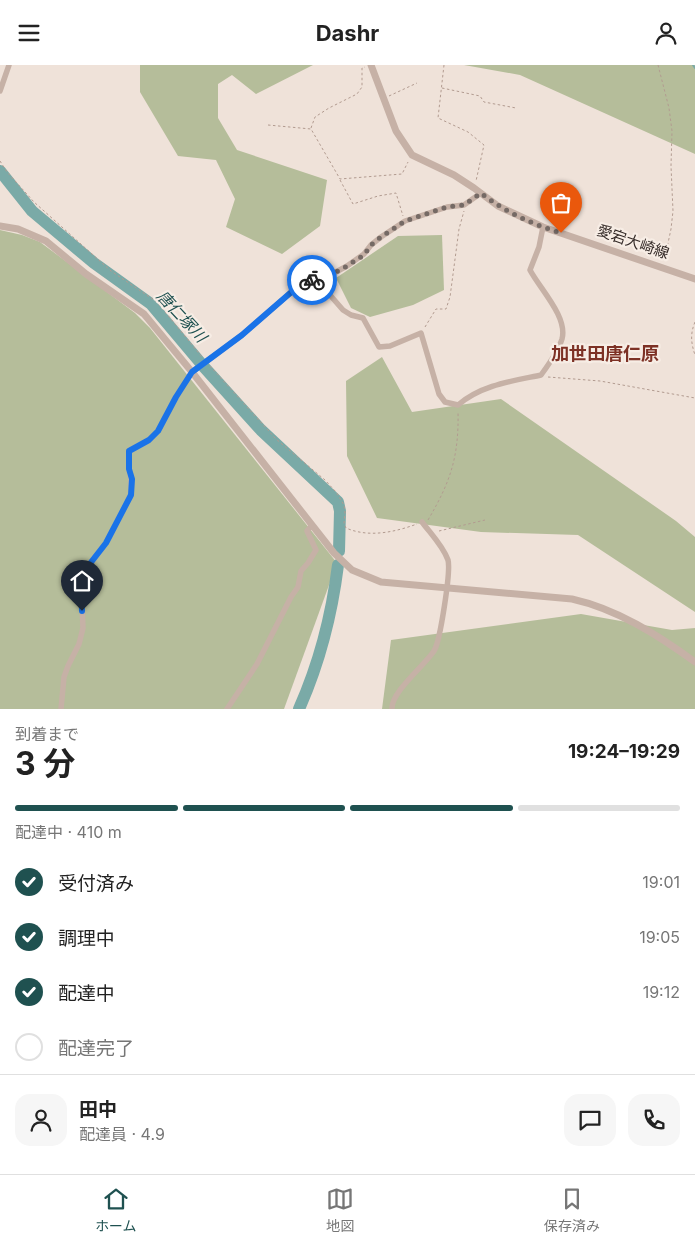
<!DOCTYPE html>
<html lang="ja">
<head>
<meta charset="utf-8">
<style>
  :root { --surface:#fff; --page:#f6f6f6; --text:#222; --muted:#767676; --line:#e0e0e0; --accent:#1f5150 }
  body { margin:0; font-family:Inter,"Noto Sans JP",sans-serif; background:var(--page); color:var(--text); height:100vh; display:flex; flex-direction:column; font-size:19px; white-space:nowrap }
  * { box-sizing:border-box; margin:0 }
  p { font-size:16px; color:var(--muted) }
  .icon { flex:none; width:28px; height:28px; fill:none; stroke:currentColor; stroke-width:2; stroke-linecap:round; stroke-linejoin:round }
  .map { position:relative; height:644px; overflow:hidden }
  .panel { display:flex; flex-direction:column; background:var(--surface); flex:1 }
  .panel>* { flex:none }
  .pin { position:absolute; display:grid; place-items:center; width:42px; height:42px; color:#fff; margin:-51px -21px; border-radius:50% 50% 50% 0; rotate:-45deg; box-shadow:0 0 5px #0007 }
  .pin .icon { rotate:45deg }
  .courier { position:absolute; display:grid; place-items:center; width:50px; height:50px; margin:-25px; border:4px solid #1a73e8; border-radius:50%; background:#fff; color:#222; box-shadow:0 1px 6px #0007 }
  .summary em { font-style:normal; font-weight:700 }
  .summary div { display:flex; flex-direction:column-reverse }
  .summary { display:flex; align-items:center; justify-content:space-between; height:85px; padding:0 15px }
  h1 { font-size:32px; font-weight:700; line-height:38px }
  .bar { display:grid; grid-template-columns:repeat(4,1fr); gap:8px 5px; align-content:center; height:60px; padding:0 15px }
  .bar i { height:6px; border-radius:4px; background:var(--line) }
  .bar .current { background:var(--accent) }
  .bar p { grid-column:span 4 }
  .line { display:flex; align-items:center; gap:12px; padding:0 15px; border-top:1px solid var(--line) }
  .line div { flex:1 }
  .round { display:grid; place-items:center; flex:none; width:52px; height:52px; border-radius:15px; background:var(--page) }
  ol { padding:0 15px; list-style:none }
  li { display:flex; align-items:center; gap:15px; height:55px }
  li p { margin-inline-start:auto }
  li .icon { padding:5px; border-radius:50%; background:var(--accent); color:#fff; stroke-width:4 }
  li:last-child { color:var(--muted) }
  li i { width:28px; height:28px; border:2px solid var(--line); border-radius:50% }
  header { display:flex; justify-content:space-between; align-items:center; height:65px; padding:0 15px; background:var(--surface); font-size:22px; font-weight:700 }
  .tabs { display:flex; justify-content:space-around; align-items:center; height:70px; border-top:1px solid var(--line); background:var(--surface); font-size:14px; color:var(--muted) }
  .tabs a { display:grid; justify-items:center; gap:2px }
  .tabs .current { color:var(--accent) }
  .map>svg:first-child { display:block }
</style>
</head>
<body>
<header><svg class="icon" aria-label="menu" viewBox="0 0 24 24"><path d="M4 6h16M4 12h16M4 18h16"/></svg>Dashr<svg class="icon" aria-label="person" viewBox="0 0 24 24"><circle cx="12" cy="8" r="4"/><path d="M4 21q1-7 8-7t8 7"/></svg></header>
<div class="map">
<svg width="695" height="644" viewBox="0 0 695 644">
  <rect width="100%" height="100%" fill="#efe2d9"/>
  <g fill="#b5bd9a">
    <polygon points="140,0 313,0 256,29 232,10 218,19 218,53 237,85 327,115 320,161 282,189 226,162 235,134 216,95 178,91 140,27"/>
    <polygon points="464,0 695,0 695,89 520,10"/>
    <polygon points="0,165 22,170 40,177 135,248 150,263 337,498 284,644 0,644"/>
    <polygon points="442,170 444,225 413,240 370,252 351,243 336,213 398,171"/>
    <polygon points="382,292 412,347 501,334 676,456 695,472 695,547 578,470 481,467 377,453 347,391 346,316"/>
    <polygon points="581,549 672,565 695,563 695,644 382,644 391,575"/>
  </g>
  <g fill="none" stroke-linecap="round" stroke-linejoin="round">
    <polyline stroke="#7aaaa7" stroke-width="2" points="693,0 695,3"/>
    <g stroke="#7aaaa7" stroke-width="12">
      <polyline points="0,106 32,146 94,198 151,239 204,302 261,365 338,437 340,446 339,486"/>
      <path d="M 299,644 C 319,599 332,548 338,500"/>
    </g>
    <g stroke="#b29b90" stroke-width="1" stroke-dasharray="2.5 2.5" stroke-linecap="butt">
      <polyline points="444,0 438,53 468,67 484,80 476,116"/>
      <polyline points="658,0 669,43 672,66 671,101 673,146 671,164 664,197"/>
      <polyline points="442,23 480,31 484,37 516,43"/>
      <polyline points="389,31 417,18"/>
      <polyline points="268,60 311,64 340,114 402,109 408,97"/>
      <polyline points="311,63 315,52 329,43 357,29 362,22 362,3 365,2"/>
      <polyline points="0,96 7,107 34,137 111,206 157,237 202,292"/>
      <polyline points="340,115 353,139 378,131 396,128 403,151"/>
      <path d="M 695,257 C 690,269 691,278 695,290"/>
      <polyline points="425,262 436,244 446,244 450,232 459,164 464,146"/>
      <path d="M 210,301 L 276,374 L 325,415 L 336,427 L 344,440 L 345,447 L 344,459 L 346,463 C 369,473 395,467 417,459"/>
      <polyline points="548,312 600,316 695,333"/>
      <path d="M 428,455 C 451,416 459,391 458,346"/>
      <polyline points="439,466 485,455"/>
    </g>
    <g stroke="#c6b1a6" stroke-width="5.5">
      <polyline points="0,26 9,0"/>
      <path d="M 316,214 L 343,245 L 351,250 L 363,253 L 379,282 L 390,281 L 421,268 L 439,329 L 445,337 L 458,340 C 481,320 512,316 541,310 C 549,299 558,287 562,274 C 568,252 540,224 530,205 L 539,182 L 543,162"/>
      <polyline points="61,644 64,612 68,601 79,579 83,563 81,517 85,505 106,478 131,430 131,413 129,404 129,386 149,375 158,366 176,332 192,307 242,270 296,223 307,217 334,208 347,201 364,189 371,180 381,172 405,156 447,142 464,140 481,128"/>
      <polyline points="227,644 257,599 291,532 298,522 301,506 308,498 316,485 307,466 312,460"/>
      <path d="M 392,644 C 391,627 424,601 434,586 C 440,577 451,506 448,495 C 443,481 431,469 422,457"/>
    </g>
    <g stroke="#c6b1a6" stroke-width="7">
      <polyline points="371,0 396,66 412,90 454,110 474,123 498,141 543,162 695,214"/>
      <path d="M 0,161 L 18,164 L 46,176 L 86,209 L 144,249 L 192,307 L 334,488 L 352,505 L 381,517 L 572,534 C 617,544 658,570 695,597"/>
    </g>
  </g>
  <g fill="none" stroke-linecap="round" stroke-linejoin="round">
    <path stroke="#756a65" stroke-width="5" stroke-dasharray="0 9" d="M 312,215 L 334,208 L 347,201 L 364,190 L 371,180 L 381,172 L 405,156 L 447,142 L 464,140 L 481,128 C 505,147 532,159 561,168"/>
    <polyline stroke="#1a73e8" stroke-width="6" points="82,546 81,517 85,505 106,478 131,430 132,414 129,404 129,386 149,375 158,366 176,332 192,307 242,270 296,223 312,215"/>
  </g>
  <g text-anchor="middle" stroke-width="4.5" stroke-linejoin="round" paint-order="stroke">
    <g font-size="15" fill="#332926" stroke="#f7ede5">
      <text transform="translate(633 177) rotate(19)" y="5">愛宕大崎線</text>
    </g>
    <g font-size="16" font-style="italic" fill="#1f5150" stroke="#f7ede5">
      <text transform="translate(182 251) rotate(47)" y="6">唐仁塚川</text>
    </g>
    <g font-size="18" font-weight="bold" fill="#7d3125" stroke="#f7ede5">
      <text x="605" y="295">加世田唐仁原</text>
    </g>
  </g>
</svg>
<div class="pin" style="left:561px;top:168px;background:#ea580c"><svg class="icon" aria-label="bag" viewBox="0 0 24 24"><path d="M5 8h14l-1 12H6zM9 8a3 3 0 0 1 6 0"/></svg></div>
<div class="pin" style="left:82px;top:546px;background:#1f2937"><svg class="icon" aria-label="home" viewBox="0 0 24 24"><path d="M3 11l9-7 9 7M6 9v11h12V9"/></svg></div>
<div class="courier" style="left:312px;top:215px"><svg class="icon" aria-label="bike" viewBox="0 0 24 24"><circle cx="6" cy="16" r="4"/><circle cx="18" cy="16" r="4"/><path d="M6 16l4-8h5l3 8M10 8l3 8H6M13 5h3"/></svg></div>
</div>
<section class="panel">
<div class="summary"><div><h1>3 分</h1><p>到着まで</p></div><em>19:24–19:29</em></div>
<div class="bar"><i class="current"></i><i class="current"></i><i class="current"></i><i></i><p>配達中 · 410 m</p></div>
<ol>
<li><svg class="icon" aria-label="check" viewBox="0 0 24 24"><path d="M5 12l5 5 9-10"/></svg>受付済み<p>19:01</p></li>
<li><svg class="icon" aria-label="check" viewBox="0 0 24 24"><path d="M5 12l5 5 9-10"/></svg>調理中<p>19:05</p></li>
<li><svg class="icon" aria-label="check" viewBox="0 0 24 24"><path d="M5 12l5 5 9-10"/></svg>配達中<p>19:12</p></li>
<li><i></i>配達完了</li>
</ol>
<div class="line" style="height:90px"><a class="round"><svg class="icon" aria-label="person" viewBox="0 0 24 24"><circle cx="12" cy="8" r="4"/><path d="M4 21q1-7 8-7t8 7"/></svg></a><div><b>田中</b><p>配達員 · 4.9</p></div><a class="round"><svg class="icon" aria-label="chat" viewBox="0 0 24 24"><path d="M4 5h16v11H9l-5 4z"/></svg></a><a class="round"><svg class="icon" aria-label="phone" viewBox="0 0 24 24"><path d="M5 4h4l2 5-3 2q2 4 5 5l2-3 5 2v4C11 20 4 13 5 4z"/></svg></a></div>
</section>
<nav class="tabs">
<a class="current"><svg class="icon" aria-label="home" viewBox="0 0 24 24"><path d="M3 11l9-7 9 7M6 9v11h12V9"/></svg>ホーム</a>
<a><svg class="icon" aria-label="map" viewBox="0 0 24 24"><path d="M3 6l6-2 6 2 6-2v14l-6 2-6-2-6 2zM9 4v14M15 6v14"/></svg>地図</a>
<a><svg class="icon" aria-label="saved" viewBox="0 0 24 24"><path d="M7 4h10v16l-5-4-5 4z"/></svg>保存済み</a>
</nav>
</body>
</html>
